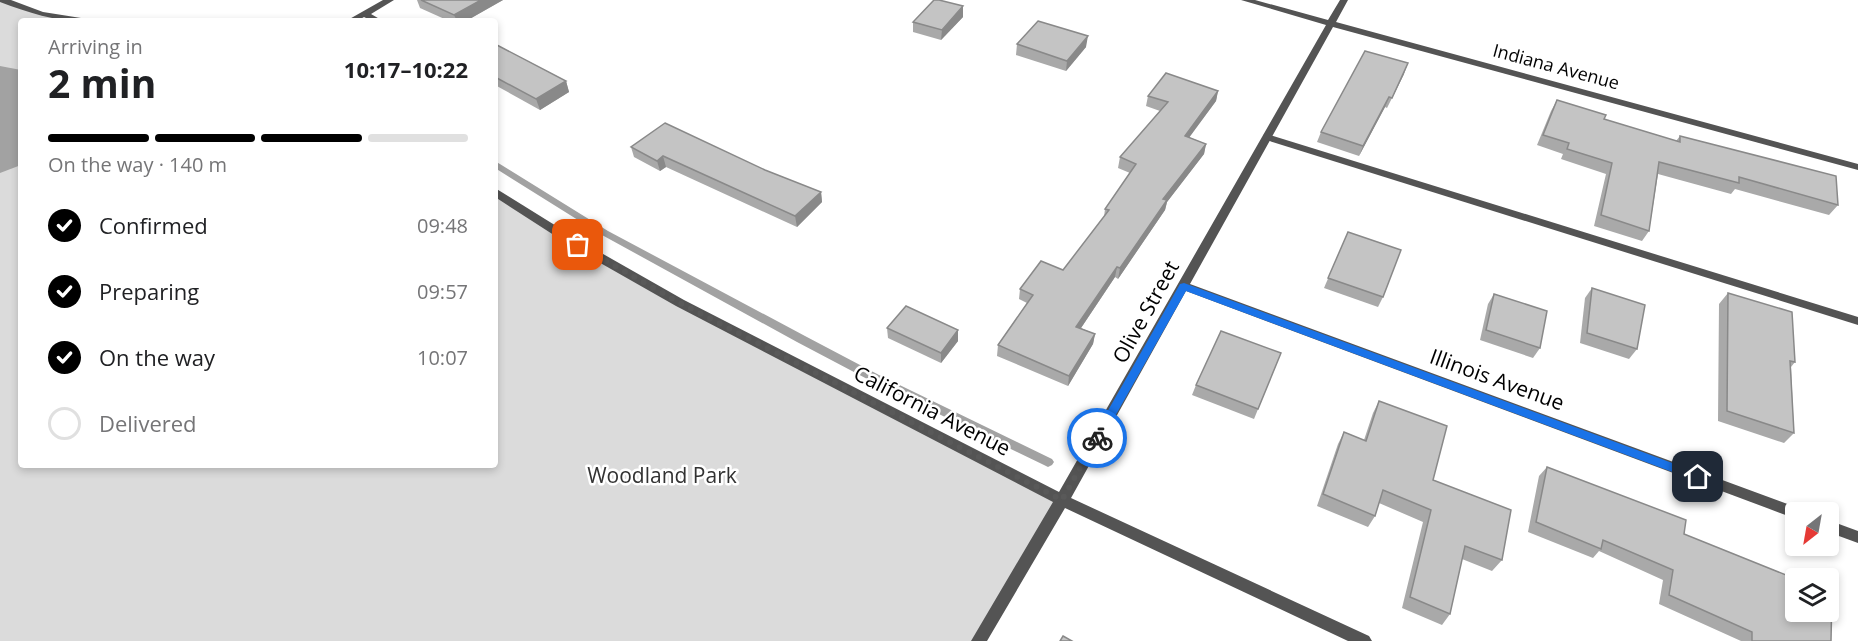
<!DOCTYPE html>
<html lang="en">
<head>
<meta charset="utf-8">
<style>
  :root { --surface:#fff; --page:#f2f2f2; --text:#202124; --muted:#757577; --line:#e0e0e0; --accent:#000 }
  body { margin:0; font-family:"Open Sans",sans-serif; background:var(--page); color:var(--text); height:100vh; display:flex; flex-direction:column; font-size:22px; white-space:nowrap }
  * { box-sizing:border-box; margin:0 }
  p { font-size:20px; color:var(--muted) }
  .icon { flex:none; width:33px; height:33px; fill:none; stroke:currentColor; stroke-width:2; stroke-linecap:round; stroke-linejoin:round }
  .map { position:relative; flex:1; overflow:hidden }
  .panel { position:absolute; left:18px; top:18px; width:480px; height:450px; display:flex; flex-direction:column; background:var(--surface); border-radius:6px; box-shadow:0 3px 9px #0003 }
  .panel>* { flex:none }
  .needle { width:39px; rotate:211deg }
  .controls { position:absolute; left:1785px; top:502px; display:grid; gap:12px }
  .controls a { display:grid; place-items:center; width:54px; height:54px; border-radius:6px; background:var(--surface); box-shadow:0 3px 9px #0003; font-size:30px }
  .pin { position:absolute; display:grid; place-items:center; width:51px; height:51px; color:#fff; margin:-26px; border-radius:12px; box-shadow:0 3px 9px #0006 }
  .courier { position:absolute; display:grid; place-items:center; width:60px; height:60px; margin:-30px; border:4px solid #1a73e8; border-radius:50%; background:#fff; color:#222; box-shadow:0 2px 8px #0007 }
  .summary em { font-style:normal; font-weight:700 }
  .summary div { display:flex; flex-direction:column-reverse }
  .summary { display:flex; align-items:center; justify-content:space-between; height:102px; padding:0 30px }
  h1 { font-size:39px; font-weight:700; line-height:45px }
  .bar { display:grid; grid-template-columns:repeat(4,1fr); gap:9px 6px; align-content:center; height:72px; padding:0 30px }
  .bar i { height:8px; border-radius:4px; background:var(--line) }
  .bar .current { background:var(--accent) }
  .bar p { grid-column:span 4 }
  ol { padding:0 30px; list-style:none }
  li { display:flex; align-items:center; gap:18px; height:66px }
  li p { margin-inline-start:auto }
  li .icon { padding:6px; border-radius:50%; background:var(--accent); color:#fff; stroke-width:4 }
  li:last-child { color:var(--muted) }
  li i { width:33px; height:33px; border:3px solid var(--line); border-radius:50% }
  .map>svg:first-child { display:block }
</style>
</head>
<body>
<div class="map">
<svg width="1858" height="641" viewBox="0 0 1858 641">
  <rect width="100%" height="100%" fill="#fff"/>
  <polygon fill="#dbdbdb" points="0,0 41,14 79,21 21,21 21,465 495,465 495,191 609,263 1062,500 977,641 0,641"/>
  <polygon fill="#a2a2a2" points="0,66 21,70 21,165 0,173"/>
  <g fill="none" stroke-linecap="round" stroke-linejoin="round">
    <polygon fill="#a2a2a2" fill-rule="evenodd" points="495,161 608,231 805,336 879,375 1052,459 1054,462 1052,465 1048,467 1044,465 871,381 797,342 602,235 495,168"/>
    <g fill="#545454" fill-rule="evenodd">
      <polygon points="383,0 394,0 371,14 383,21 372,21 364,17 357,21 346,21"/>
      <polygon points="1267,134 1858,317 1858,325 1263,139 1263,135"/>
    </g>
    <g fill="#545454" fill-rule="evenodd">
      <path d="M 0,0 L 11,0 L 43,12 L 81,18 L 85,21 C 54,21 29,13 0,2 Z"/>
      <polygon points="1241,0 1255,0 1328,20 1340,0 1348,0 1336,22 1858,164 1858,170 1333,27 1190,284 1801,509 1803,513 1796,513 1796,519 1791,517 1186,291 1071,498 1369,636 1372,641 1348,641 1065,508 987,641 971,641 1053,502 676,306 574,248 495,197 495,188 582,242 684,300 1059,492 1326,25"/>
      <polygon points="1828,520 1858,531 1858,543 1828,532"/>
    </g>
  </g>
  <g fill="#a9a9a9">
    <polygon points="417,0 503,0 466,21 449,21 420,8"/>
    <polygon points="963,17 941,40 913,32 913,22"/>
    <polygon points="495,44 566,81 569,92 540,110 495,85"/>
    <polygon points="1017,44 1086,47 1066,71 1016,55"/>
    <polygon points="1404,74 1387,108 1385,107 1359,156 1317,142 1321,132"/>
    <polygon points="1218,91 1216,101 1189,137 1206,144 1204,154 1167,202 1165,210 1118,279 1115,277 1081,328 1095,334 1093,344 1068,386 997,356 998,345 1027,303 1019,299 1020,289 1063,270 1104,217 1105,209 1130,173 1118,168 1120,157 1160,111 1146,106 1148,96"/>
    <polygon points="1557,100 1604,119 1676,141 1680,136 1838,205 1829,215 1735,189 1731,194 1658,174 1649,231 1642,241 1594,226 1606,174 1561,159 1563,154 1537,145 1551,111"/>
    <polygon points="631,147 765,170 821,192 822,202 797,227 666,167 660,171 634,157"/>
    <polygon points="1348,232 1383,297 1378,307 1324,288"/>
    <polygon points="1592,288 1637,349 1629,359 1580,343 1585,298"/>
    <polygon points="1728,293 1795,362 1791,367 1794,433 1784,443 1718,421 1719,304"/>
    <polygon points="1494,294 1540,348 1533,358 1480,340 1488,304"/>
    <polygon points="887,328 958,330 958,341 941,363 888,338"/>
    <polygon points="1281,353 1254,419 1192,395 1196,385"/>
    <polygon points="1379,401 1433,480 1502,560 1492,571 1462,559 1450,614 1442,625 1402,608 1423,522 1379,503 1375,516 1368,527 1317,506 1338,444 1344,432 1364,440 1373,413"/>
    <polygon points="1547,467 1684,534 1831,641 1741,641 1659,604 1663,580 1599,551 1593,558 1528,532 1539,476"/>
  </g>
  <g fill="#898989">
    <polygon points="481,0 503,0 466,21 457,21 454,15"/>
    <polygon points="963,6 963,17 941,40 942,30"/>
    <polygon points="1088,36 1086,47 1066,71 1067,61"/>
    <polygon points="1408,63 1404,74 1387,108 1392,98"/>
    <polygon points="566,81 569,92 540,110 536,99"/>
    <polygon points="1218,91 1216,101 1183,146 1185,136"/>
    <polygon points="1389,97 1385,107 1359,156 1363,146"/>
    <polygon points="1206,144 1204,154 1167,202 1165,210 1118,279 1120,268 1163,199"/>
    <polygon points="663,156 666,167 660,171 657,161"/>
    <polygon points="821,192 822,202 797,227 795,216"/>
    <polygon points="1117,267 1115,277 1075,337 1076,327"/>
    <polygon points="958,330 958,341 941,363 941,353"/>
    <polygon points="1095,334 1093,344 1068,386 1069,376"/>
  </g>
  <g fill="#c4c4c4" stroke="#898989" stroke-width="1.5">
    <polygon points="421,0 481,0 454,15"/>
    <polygon points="934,0 939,0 963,6 942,30 913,22"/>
    <polygon points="1038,21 1088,36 1067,61 1017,44"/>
    <polygon points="495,44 566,81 536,99 495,77"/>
    <polygon points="1365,51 1408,63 1392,98 1389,97 1363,146 1321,132"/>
    <polygon points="1166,73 1218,91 1185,136 1206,144 1163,199 1167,200 1120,268 1117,267 1076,327 1095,334 1069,376 998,345 1033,295 1020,289 1041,261 1063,270 1109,210 1105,209 1136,164 1120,157 1168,102 1148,96"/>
    <polygon points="1557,100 1606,115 1604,119 1680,142 1680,136 1836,176 1838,205 1739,177 1739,183 1659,162 1649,231 1601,215 1612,163 1567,149 1569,143 1543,135"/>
    <polygon points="665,123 765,170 821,192 795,216 663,156 657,161 631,147"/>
    <polygon points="1348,232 1401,250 1383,297 1328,278"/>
    <polygon points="1592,288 1645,305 1637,349 1587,333"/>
    <polygon points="1728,293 1792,312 1795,362 1790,361 1794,433 1727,411"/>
    <polygon points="1494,294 1547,311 1540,348 1486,330"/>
    <polygon points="906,306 958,330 941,353 887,328"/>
    <polygon points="1221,331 1281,353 1258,409 1196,385"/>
    <polygon points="1379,401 1447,426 1433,480 1511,510 1502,560 1465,546 1450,614 1410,597 1431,510 1383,490 1375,516 1323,494 1344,432 1366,441"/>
    <polygon points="1547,467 1686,520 1684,534 1796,579 1796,612 1828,612 1828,592 1832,593 1831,641 1752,641 1752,632 1669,595 1673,570 1603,540 1601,549 1536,522"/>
    <polygon points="1063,636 1072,641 1060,641"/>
  </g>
  <polygon fill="#1a73e8" points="1184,283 1702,474 1703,477 1702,480 1694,480 1186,291 1101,441 1094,441 1094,435 1180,284"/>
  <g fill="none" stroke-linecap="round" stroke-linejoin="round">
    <polyline stroke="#595959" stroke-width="6" stroke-dasharray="0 10.8" points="578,245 680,303 1062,500 1097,438"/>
  </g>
  <g text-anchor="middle" stroke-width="5" stroke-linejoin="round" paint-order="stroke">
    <g font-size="18" fill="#000" stroke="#fff">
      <text transform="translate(1556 67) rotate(15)" y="6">Indiana Avenue</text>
    </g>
    <g font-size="21" fill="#000" stroke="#fff">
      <text transform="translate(1146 312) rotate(-61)" y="7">Olive Street</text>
      <text transform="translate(1497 380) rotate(20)" y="7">Illinois Avenue</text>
      <text transform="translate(932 411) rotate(27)" y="7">California Avenue</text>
    </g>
    <g font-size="21" fill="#323232" stroke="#fff">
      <text x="662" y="483">Woodland Park</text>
    </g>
  </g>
</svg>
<div class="controls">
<a><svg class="needle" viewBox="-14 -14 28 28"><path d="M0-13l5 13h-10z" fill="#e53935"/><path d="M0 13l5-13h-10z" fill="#757577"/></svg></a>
<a><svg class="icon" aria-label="layers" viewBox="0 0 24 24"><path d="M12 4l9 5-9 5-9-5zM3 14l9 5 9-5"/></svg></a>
</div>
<div class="pin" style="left:578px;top:245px;background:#ea580c"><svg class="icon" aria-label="bag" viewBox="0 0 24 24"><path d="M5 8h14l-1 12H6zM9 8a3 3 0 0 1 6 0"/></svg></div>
<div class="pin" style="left:1698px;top:477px;background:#1f2937"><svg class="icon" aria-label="home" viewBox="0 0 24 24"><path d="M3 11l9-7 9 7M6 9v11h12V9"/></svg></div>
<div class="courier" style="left:1097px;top:438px"><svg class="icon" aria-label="bike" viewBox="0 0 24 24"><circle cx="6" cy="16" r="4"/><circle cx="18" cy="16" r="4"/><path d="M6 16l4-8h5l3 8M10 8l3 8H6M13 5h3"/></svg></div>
<section class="panel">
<div class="summary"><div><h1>2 min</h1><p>Arriving in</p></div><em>10:17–10:22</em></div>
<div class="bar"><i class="current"></i><i class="current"></i><i class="current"></i><i></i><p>On the way · 140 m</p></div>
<ol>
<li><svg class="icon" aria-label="check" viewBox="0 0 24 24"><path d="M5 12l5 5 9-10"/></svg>Confirmed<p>09:48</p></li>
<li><svg class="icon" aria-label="check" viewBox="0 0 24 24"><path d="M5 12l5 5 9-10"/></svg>Preparing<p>09:57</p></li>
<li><svg class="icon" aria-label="check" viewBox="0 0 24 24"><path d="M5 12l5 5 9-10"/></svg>On the way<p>10:07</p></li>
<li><i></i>Delivered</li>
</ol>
</section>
</div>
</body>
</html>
